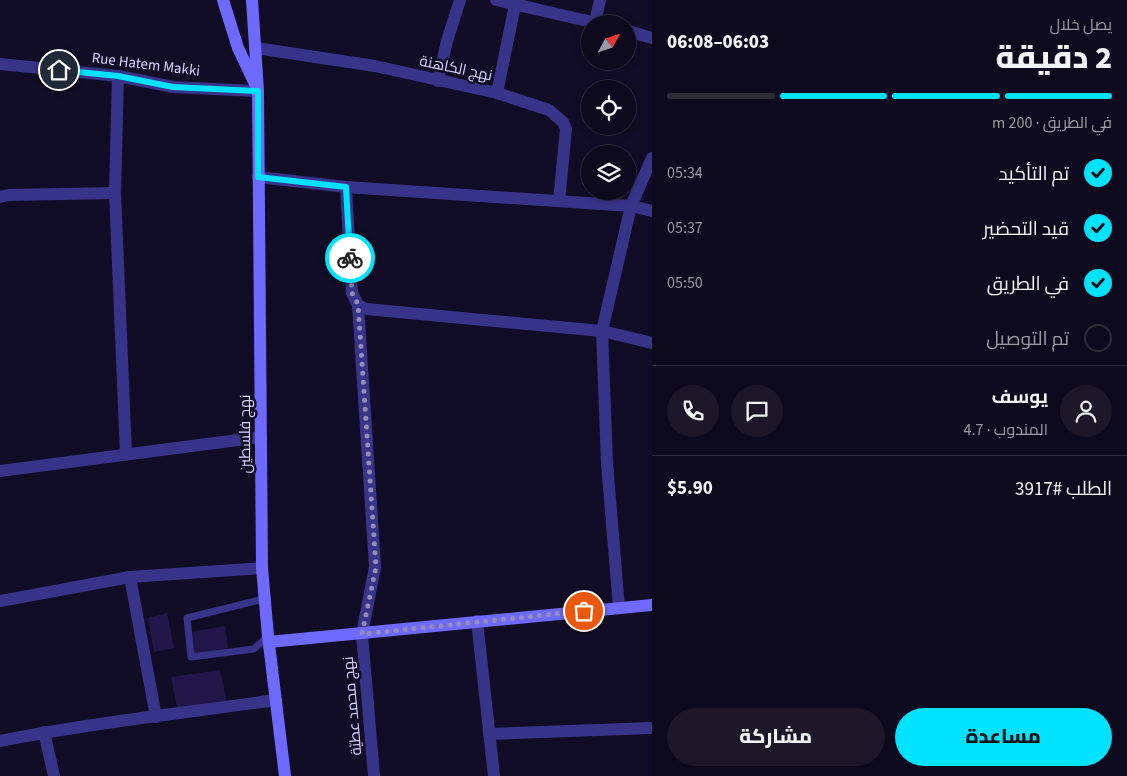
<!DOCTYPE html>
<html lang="ar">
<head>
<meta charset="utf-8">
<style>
  :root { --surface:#0e0a1d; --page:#1c182a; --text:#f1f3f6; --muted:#9b9aa4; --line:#2e2b3b; --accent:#00e2fe }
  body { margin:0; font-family:"Source Sans 3",Cairo,sans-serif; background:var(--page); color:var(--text); direction:rtl; height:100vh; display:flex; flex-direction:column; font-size:19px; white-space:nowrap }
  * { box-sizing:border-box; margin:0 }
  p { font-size:16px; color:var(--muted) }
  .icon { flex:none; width:28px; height:28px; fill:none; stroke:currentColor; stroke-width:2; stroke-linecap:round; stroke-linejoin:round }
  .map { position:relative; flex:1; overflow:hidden; direction:ltr }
  .sheet { display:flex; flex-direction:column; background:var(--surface); width:475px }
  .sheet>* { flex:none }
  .needle { width:32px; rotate:50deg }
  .controls { position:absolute; left:581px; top:15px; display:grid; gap:10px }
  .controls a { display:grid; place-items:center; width:55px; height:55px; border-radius:50%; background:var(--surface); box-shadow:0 2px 8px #0003,0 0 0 1px var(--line); font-size:25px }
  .pin { position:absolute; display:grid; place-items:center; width:42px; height:42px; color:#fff; margin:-21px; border:2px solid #fff; border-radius:50%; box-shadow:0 1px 5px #0007 }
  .courier { position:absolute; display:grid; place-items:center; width:50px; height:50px; margin:-25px; border:4px solid #00e2fe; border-radius:50%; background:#fff; color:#222; box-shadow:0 1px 6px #0007 }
  .headline em { font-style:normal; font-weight:800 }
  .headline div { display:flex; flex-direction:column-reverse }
  .headline { display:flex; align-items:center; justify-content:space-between; height:85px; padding:0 15px }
  h1 { font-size:32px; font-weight:800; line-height:38px }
  .bar { display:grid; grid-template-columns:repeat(4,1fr); gap:8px 5px; align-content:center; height:60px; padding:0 15px }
  .bar i { height:6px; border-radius:4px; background:var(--line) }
  .bar .selected { background:var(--accent) }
  .bar p { grid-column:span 4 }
  .line { display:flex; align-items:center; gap:12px; padding:0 15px; border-top:1px solid var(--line) }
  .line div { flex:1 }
  .round { display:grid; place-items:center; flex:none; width:52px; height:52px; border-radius:26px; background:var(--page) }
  ol { padding:0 15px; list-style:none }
  li { display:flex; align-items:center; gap:15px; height:55px }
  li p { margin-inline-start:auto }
  li .icon { padding:5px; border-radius:50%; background:var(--accent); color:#111; stroke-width:4 }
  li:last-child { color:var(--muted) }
  li i { width:28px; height:28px; border:2px solid var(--line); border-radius:50% }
  .cta { display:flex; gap:10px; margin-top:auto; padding:10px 15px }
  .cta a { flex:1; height:58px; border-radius:30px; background:var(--accent); color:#111; font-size:20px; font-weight:800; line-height:58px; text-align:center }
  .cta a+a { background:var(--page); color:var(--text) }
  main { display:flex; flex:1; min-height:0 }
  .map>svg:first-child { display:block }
</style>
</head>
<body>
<main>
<section class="sheet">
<div class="headline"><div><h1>2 دقيقة</h1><p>يصل خلال</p></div><em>06:03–06:08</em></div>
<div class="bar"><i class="selected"></i><i class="selected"></i><i class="selected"></i><i></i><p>في الطريق · 200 m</p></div>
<ol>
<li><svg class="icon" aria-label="check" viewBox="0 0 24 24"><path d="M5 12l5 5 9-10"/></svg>تم التأكيد<p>05:34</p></li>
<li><svg class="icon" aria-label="check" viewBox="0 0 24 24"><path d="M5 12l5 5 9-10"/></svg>قيد التحضير<p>05:37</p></li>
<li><svg class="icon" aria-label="check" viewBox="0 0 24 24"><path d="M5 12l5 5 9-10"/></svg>في الطريق<p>05:50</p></li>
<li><i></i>تم التوصيل</li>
</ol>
<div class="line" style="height:90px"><a class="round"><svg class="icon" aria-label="person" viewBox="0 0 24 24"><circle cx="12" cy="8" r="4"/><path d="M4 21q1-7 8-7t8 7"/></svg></a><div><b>يوسف</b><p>المندوب · 4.7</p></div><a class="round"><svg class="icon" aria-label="chat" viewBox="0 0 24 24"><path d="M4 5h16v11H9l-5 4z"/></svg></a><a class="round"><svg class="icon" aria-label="phone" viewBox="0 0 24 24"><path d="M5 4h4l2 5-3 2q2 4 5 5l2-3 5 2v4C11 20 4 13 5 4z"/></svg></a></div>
<div class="line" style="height:65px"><div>الطلب #3917</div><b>$5.90</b></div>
<div class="cta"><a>مساعدة</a><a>مشاركة</a></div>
</section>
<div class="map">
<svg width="652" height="776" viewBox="0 0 652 776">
  <rect width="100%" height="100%" fill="#120d27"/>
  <g fill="#22174a">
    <polygon points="167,613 174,648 154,652 148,618"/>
    <polygon points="225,626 228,648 194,655 190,632"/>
    <polygon points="220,670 227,702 178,712 171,677"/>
  </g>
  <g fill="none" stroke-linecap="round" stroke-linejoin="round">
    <polyline stroke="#38348a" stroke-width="7" points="264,599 187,618 191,657 254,649 268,636"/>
    <g stroke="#38348a" stroke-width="12">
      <polyline points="496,0 601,24"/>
      <polyline points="595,22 600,0"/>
      <polyline points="628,31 652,38"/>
      <polyline points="256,48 375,66 497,93 549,110 563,122 566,129 559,201"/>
      <polyline points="0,64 118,76 173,87 258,91"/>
      <polyline points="118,76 115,193 126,454"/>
      <polyline points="438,81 447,41 460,0"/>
      <polyline points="497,93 516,0"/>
      <polyline points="258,177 346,187 631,206 652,211"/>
      <polyline points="346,187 352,293 358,305 366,309 602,331 652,343"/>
      <polyline points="0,197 8,195 115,193"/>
      <polyline points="358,305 375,567 362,634 374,776"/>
      <polyline points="0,471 261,437"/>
      <polyline points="130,577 156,717"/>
      <polyline points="0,601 130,577 262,568"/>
      <polyline points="619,608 607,463 602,331 631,206 652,158"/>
      <polyline points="477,621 494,776"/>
      <polyline points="44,732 54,776"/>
      <polyline points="489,734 652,728"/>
      <path d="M 0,741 C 91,723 184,713 276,700"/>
    </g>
    <g stroke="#6f6aff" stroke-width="12">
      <polyline points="223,0 238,48 255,84"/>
      <polyline points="252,0 258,91 262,568 268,636 285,776"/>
      <polyline points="269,642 652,605"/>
    </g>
  </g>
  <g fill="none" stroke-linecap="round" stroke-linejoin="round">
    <polyline stroke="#938eb3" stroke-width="5" stroke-dasharray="0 9" points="350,258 352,293 358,304 376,567 362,634 584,611"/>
    <polyline stroke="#00e2fe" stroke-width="6" points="59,70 118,76 173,87 258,91 258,177 346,187 350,258"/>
  </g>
  <g text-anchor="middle" stroke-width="5" stroke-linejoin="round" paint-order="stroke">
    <g font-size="15" fill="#d8d3ff" stroke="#120d27">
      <text transform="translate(146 64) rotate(7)" y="5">Rue Hatem Makki</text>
      <text transform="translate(456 68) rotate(12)" y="5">نهج الكاهنة</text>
      <text transform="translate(245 434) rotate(-90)" y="5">نهج فلسطين</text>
      <text transform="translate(352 706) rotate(-95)" y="5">نهج محمد عطيّة</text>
    </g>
  </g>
</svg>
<div class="controls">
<a><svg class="needle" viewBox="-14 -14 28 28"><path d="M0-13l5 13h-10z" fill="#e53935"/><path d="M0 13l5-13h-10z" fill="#9b9aa4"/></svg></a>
<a><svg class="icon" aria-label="locate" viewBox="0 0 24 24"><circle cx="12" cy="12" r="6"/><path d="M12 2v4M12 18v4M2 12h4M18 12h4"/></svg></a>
<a><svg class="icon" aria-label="layers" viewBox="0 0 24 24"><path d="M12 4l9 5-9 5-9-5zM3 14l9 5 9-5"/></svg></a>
</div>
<div class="pin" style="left:584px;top:611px;background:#ea580c"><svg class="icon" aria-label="bag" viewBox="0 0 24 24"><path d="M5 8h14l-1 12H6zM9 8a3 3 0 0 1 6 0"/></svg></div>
<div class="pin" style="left:59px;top:70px;background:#1f2937"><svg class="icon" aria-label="home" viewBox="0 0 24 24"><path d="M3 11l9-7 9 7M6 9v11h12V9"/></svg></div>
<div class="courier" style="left:350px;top:258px"><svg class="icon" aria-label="bike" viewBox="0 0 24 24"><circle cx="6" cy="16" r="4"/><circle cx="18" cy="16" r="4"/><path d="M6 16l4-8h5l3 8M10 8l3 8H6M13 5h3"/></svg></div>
</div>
</main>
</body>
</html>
